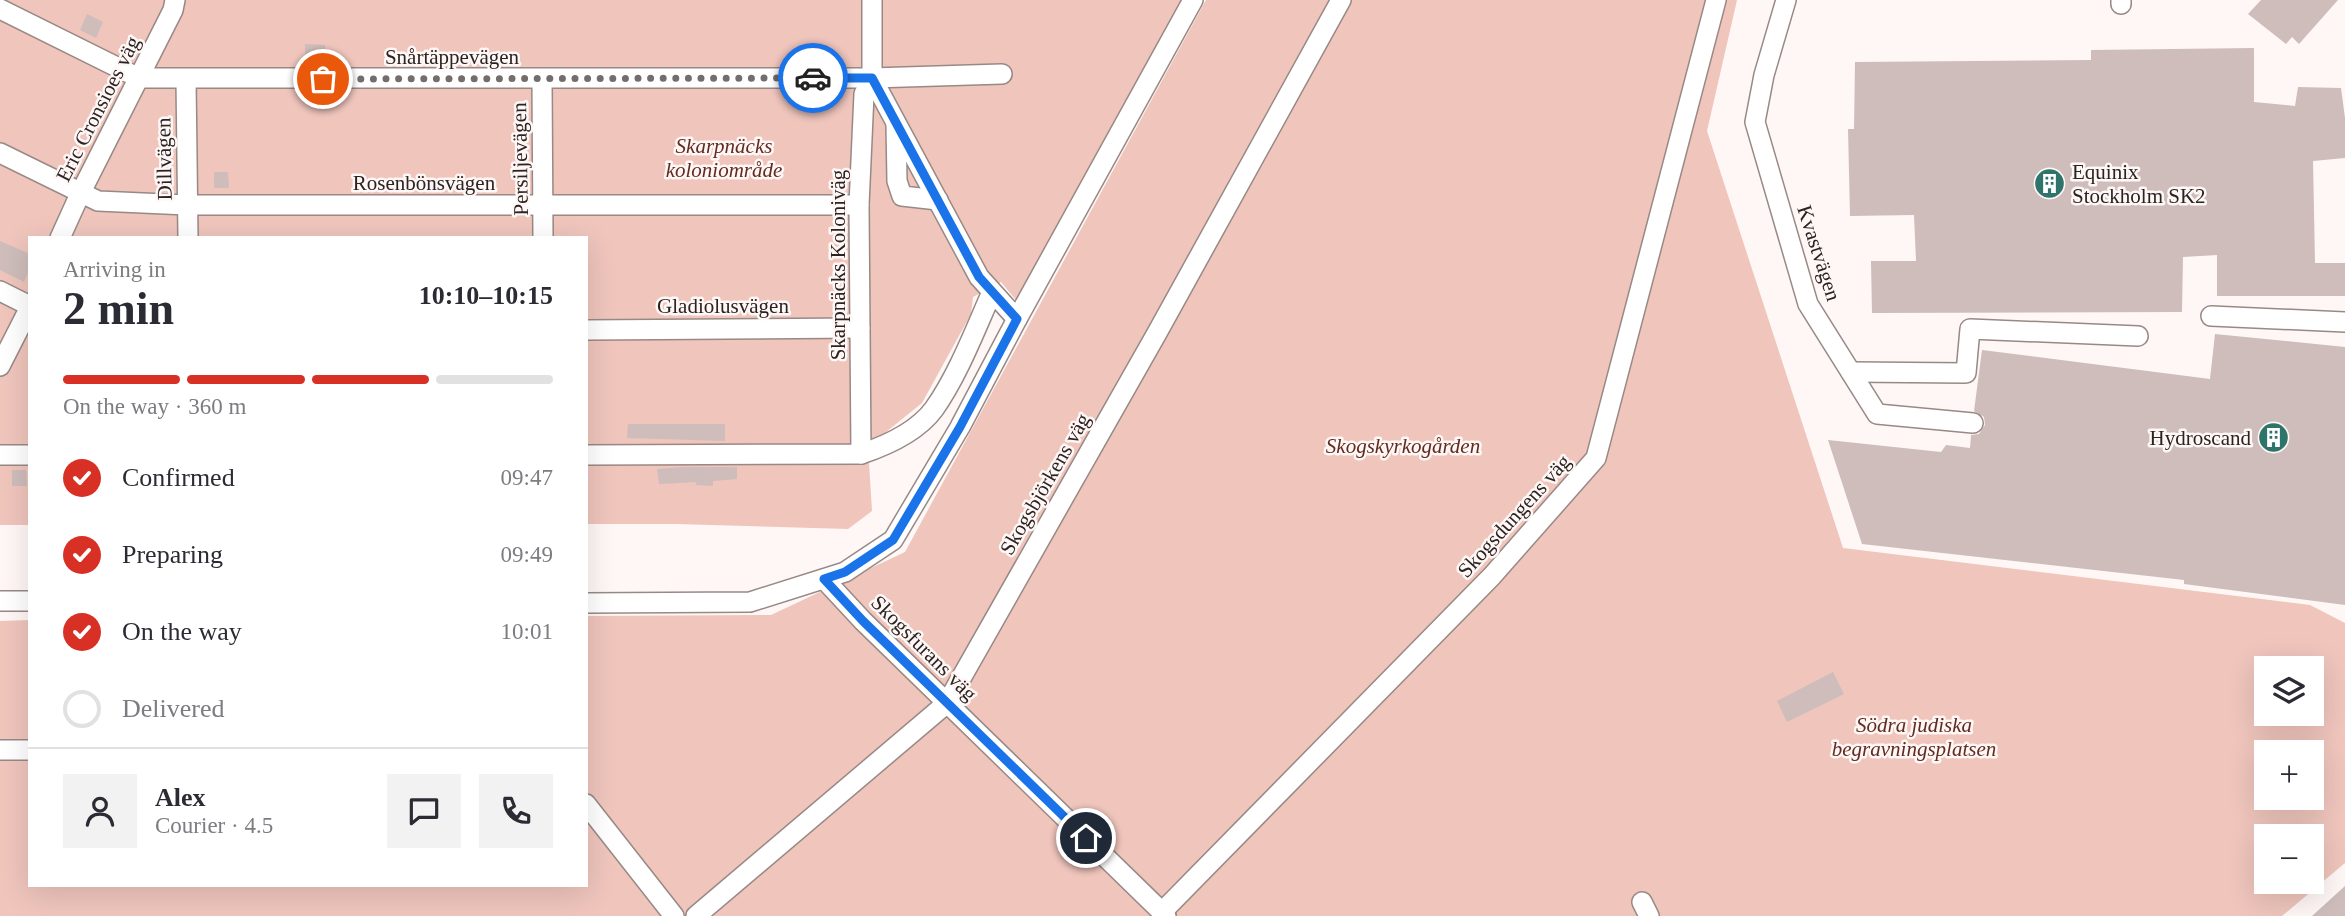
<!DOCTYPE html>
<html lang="en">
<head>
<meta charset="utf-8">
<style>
  :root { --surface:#fff; --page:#f2f2f3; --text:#2b2b33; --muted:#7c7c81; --line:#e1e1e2; --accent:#d93025 }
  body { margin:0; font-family:"Times New Roman",serif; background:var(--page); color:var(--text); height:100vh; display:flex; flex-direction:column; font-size:26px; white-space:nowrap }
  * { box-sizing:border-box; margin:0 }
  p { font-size:23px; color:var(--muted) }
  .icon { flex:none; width:38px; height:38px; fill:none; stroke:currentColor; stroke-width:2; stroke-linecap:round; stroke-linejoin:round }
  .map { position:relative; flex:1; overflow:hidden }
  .side { position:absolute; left:28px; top:236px; width:560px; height:651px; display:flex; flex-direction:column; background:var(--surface); border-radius:0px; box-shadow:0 7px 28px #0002 }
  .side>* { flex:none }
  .tools { position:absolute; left:2254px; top:656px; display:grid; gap:14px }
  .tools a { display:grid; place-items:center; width:70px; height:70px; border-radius:0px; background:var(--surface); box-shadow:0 7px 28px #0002; font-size:35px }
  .pin { position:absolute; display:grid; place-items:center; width:60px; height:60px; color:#fff; margin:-30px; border:4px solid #fff; border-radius:50%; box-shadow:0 2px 7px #0007 }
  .courier { position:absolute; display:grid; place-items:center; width:70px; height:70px; margin:-35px; border:5px solid #1a73e8; border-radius:50%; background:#fff; color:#222; box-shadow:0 2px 9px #0007 }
  .summary em { font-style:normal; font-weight:700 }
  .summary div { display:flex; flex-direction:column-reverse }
  .summary { display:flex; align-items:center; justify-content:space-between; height:119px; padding:0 35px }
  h1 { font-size:46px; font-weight:700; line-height:52px }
  .bar { display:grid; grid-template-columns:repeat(4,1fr); gap:10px 7px; align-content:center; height:84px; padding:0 35px }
  .bar i { height:9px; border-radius:5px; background:var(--line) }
  .bar .active { background:var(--accent) }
  .bar p { grid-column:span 4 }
  .line { display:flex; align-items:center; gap:18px; padding:0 35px; border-top:2px solid var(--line) }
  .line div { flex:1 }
  .round { display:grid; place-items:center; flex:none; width:74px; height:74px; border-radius:0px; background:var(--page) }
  ol { padding:0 35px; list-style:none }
  li { display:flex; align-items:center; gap:21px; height:77px }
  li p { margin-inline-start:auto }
  li .icon { padding:7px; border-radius:50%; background:var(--accent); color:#fff; stroke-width:4 }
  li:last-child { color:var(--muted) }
  li i { width:38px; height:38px; border:4px solid var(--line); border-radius:50% }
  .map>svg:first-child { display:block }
</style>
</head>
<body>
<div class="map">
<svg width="2345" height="916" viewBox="0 0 2345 916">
  <rect width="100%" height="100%" fill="#fef7f5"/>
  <g fill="#efc5bc" fill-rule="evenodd">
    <polygon points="0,0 1186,0 1016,300 1001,282 973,297 971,314 922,403 886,432 869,463 872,511 848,529 676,524 586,524 586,238 30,238 30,525 0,525"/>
    <path d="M 1206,0 L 1737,0 L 1707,131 L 1843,548 L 2310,605 L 2345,623 L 2345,863 L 2282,916 L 0,916 L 0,621 L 30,620 L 30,886 L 586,886 L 586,616 L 771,615 L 905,552 ZM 2266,668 L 2312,668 L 2312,714 L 2266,714 ZM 2266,752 L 2312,752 L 2312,798 L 2266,798 ZM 2266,836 L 2312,836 L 2312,882 L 2266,882 Z"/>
  </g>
  <g fill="#cebdba">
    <polygon points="2261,0 2338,0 2299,44 2292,37 2286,44 2248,14"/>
    <polygon points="87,14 103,22 96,38 80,30"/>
    <polygon points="305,44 325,45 325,60 305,60"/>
    <polygon points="2254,48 2254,102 2295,106 2298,87 2341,88 2345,118 2345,158 2313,161 2315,263 2345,263 2345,296 2217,296 2217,255 2183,257 2182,312 1872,313 1871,261 1916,261 1914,215 1850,216 1848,129 1854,129 1855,62 2091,60 2091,50"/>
    <polygon points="214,172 228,172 229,188 214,188"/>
    <polygon points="0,241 30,254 30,268 24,282 0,270"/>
    <polygon points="2215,334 2345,347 2345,605 2184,584 2184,580 1862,544 1828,440 1941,452 1946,445 1970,448 1971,435 1979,434 1985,425 1984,417 1974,411 1982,350 2210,379"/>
    <polygon points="628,424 725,424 725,441 627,438"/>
    <polygon points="684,467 737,467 737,479 713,481 713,486 696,485 696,482 659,484 657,469"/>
    <polygon points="12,470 26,470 27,486 12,486"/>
    <polygon points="1833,672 1844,694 1787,722 1777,701"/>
    <polygon points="2345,886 2345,916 2312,916"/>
  </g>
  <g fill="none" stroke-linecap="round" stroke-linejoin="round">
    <defs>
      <g id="minor">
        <polyline points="1786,0 1764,75 1755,122 1808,304 1877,414 1973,423"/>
        <polyline points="2121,0 2121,4"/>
        <polyline points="0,9 139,78 872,78 979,277 1017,319"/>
        <polyline points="872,78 1002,74"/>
        <polyline points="186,79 188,238"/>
        <polyline points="542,80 543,238"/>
        <polyline points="896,124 897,181 902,196 938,200"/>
        <polyline points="0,153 98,201 187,205 859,205"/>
        <polyline points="60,238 80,194 173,10 175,0"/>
        <polyline points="0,291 30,306"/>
        <polyline points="2211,316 2345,322"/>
        <polyline points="586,330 860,328"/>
        <polyline points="0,366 30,307"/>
        <polyline points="1851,372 1966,373 1970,329 2138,336"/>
        <path d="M 861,454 C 888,445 917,432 934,409 C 958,375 975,330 992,292"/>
        <polyline points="0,455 30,455"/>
        <polyline points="586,455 861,454 859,205 864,94 872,78 872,0"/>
        <polyline points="824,579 863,621 1166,916"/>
        <polyline points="0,601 30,601"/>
        <polyline points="586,603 750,602 845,572 893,540 960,427 1017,319 1193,0"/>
        <polyline points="0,750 30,750"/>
        <polyline points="586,804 674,916"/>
        <polyline points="1642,902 1649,916"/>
        <polyline points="1162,912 1492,576 1596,458 1716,0"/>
        <polyline points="696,916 947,703 1157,333 1341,0"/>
      </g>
    </defs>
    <use href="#minor" stroke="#988985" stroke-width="22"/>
    <use href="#minor" stroke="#fff" stroke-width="19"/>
  </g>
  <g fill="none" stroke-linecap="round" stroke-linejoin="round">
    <polyline stroke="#746d6c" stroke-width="7" stroke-dasharray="0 12.6" points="323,79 813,78"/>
    <polyline stroke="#1a73e8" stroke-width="9" points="813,78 872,78 979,277 1017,319 960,427 893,540 845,572 824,579 863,621 1086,838"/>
  </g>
  <defs>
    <symbol id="building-disc" viewBox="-11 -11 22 22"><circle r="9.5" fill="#2e746a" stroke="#fef7f5"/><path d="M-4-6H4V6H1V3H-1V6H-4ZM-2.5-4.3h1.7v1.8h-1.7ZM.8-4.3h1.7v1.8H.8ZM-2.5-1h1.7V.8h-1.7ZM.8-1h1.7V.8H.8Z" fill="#fff"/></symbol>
  </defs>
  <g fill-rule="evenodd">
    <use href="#building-disc" x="2032" y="166" width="35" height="35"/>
    <use href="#building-disc" x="2256" y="420" width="35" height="35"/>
  </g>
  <g text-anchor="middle" stroke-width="5" stroke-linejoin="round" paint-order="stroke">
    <g font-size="21" fill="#292322" stroke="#fef7f5">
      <text x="452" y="64">Snårtäppevägen</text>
      <text transform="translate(98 109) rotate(-63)" y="7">Eric Cronsioes väg</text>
      <text transform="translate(164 159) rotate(-91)" y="7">Dillvägen</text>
      <text transform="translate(520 159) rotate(-91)" y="7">Persiljevägen</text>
      <text x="424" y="190">Rosenbönsvägen</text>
      <text transform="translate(1819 253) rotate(72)" y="7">Kvastvägen</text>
      <text transform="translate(838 265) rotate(-90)" y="7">Skarpnäcks Koloniväg</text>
      <text x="723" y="313">Gladiolusvägen</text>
      <text transform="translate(1045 484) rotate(-60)" y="7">Skogsbjörkens väg</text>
      <text transform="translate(1514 516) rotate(-48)" y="7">Skogsdungens väg</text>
      <text transform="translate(924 648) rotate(45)" y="7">Skogsfurans väg</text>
    </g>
    <g font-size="21" font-style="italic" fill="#612b20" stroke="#fef7f5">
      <text x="724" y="153">Skarpnäcks<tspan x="724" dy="24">koloniområde</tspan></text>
      <text x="1403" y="453">Skogskyrkogården</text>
      <text x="1914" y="732">Södra judiska<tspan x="1914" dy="24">begravningsplatsen</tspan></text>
    </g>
    <g font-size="21" fill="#292322" stroke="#fef7f5" text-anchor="start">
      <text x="2072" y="179">Equinix<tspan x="2072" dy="24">Stockholm SK2</tspan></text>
      <text x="2251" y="445" text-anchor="end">Hydroscand</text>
    </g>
  </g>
</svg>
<div class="tools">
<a><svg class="icon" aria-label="layers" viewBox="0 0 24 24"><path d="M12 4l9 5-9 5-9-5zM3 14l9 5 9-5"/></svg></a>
<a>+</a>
<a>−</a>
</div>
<div class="pin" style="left:323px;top:79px;background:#ea580c"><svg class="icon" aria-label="bag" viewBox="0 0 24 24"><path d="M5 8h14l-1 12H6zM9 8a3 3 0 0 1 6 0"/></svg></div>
<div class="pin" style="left:1086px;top:838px;background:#1f2937"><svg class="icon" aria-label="home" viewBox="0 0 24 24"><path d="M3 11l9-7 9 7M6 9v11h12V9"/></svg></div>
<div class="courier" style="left:813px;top:78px"><svg class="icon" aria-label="car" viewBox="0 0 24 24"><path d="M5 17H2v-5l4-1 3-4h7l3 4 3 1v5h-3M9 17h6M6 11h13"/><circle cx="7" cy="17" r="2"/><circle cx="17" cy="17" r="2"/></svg></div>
<section class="side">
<div class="summary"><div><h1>2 min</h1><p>Arriving in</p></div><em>10:10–10:15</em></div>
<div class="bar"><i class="active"></i><i class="active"></i><i class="active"></i><i></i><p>On the way · 360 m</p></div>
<ol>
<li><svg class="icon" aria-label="check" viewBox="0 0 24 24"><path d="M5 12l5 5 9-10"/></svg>Confirmed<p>09:47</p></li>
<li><svg class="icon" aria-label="check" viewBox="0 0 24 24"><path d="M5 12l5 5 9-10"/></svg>Preparing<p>09:49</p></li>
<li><svg class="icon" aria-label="check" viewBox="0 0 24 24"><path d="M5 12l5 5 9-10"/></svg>On the way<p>10:01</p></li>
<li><i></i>Delivered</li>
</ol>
<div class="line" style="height:126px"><a class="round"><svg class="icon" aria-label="person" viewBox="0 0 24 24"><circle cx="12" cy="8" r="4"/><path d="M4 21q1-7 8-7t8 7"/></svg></a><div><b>Alex</b><p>Courier · 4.5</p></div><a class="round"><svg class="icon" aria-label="chat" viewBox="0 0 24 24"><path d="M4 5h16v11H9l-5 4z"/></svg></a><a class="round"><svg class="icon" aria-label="phone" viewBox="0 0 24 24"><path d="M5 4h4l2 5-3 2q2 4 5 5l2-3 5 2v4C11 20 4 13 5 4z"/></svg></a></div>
</section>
</div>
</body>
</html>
